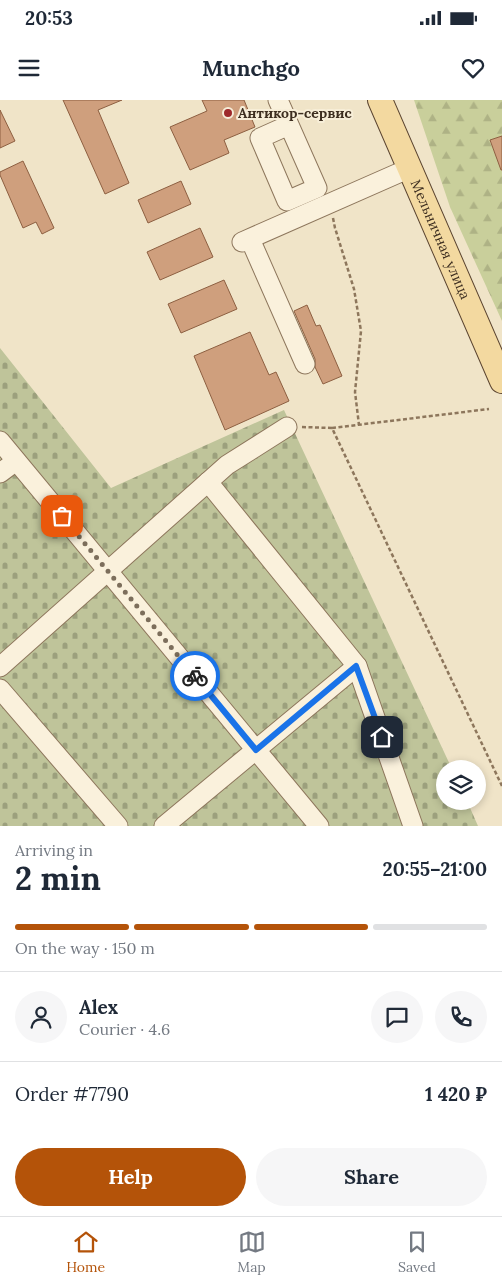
<!DOCTYPE html>
<html lang="en">
<head>
<meta charset="utf-8">
<style>
  :root { --surface:#fff; --page:#f6f6f7; --text:#1f2937; --muted:#747a83; --line:#e0e1e3; --accent:#b45309 }
  body { margin:0; font-family:Lora,serif; background:var(--page); color:var(--text); height:100vh; display:flex; flex-direction:column; font-size:19px; white-space:nowrap }
  * { box-sizing:border-box; margin:0 }
  p { font-size:16px; color:var(--muted) }
  .icon { flex:none; width:28px; height:28px; fill:none; stroke:currentColor; stroke-width:2; stroke-linecap:round; stroke-linejoin:round }
  .map { position:relative; height:726px; overflow:hidden }
  .details { display:flex; flex-direction:column; background:var(--surface); flex:1 }
  .details>* { flex:none }
  .tools { position:absolute; left:436px; top:660px; display:grid; gap:10px }
  .tools a { display:grid; place-items:center; width:50px; height:50px; border-radius:50%; background:var(--surface); box-shadow:0 2px 8px #0003; font-size:25px }
  .pin { position:absolute; display:grid; place-items:center; width:42px; height:42px; color:#fff; margin:-21px; border-radius:10px; box-shadow:0 2px 8px #0006 }
  .courier { position:absolute; display:grid; place-items:center; width:50px; height:50px; margin:-25px; border:4px solid #1a73e8; border-radius:50%; background:#fff; color:#222; box-shadow:0 1px 6px #0007 }
  .headline em { font-style:normal; font-weight:800 }
  .headline div { display:flex; flex-direction:column-reverse }
  .headline { display:flex; align-items:center; justify-content:space-between; height:85px; padding:0 15px }
  h1 { font-size:32px; font-weight:800; line-height:38px }
  .bar { display:grid; grid-template-columns:repeat(4,1fr); gap:8px 5px; align-content:center; height:60px; padding:0 15px }
  .bar i { height:6px; border-radius:4px; background:var(--line) }
  .bar .on { background:var(--accent) }
  .bar p { grid-column:span 4 }
  .line { display:flex; align-items:center; gap:12px; padding:0 15px; border-top:1px solid var(--line) }
  .line div { flex:1 }
  .round { display:grid; place-items:center; flex:none; width:52px; height:52px; border-radius:26px; background:var(--page) }
  .primary-button { display:flex; gap:10px; margin-top:auto; padding:10px 15px }
  .primary-button a { flex:1; height:58px; border-radius:30px; background:var(--accent); color:#fff; font-size:20px; font-weight:800; line-height:58px; text-align:center }
  .primary-button a+a { background:var(--page); color:var(--text) }
  .status { display:flex; justify-content:space-between; align-items:center; height:35px; padding:0 25px; background:var(--surface); direction:ltr }
  .status svg { height:14px; fill:currentColor }
  header { display:flex; justify-content:space-between; align-items:center; height:65px; padding:0 15px; background:var(--surface); font-size:22px; font-weight:800 }
  .menu { display:flex; justify-content:space-around; align-items:center; height:70px; border-top:1px solid var(--line); background:var(--surface); font-size:14px; color:var(--muted) }
  .menu a { display:grid; justify-items:center; gap:2px }
  .menu .on { color:var(--accent) }
  .map>svg:first-child { display:block }
</style>
</head>
<body>
<div class="status"><b>20:53</b><svg viewBox="0 0 49 12"><path d="M0 12V9h3v3zM5 12V6h3v6zM10 12V3h3v9zM15 12V0h3v12zM26 1h20v11H26zM47 4h2v5h-2z"/></svg></div>
<header><svg class="icon" aria-label="menu" viewBox="0 0 24 24"><path d="M4 6h16M4 12h16M4 18h16"/></svg>Munchgo<svg class="icon" aria-label="heart" viewBox="0 0 24 24"><path d="M12 20l-8-8c-3-5 5-10 8-4 3-6 11-1 8 4z"/></svg></header>
<div class="map">
<svg width="502" height="726" viewBox="0 0 502 726">
  <defs>
    <pattern id="forest-firs" width="22" height="20" patternUnits="userSpaceOnUse" patternTransform="scale(1.25)"><rect width="22" height="20" fill="#c9cf9b"/><path d="M5 1l3.5 6h-7zM16 11l3.5 6h-7z" fill="#aeb285"/></pattern>
    <pattern id="cemetery-stones" width="16" height="16" patternUnits="userSpaceOnUse" patternTransform="scale(1.25)"><rect width="16" height="16" fill="#bfc49a"/><path d="M2 7V4a2 2 0 0 1 4 0v3zM10 15v-3a2 2 0 0 1 4 0v3z" fill="#9ca07d"/></pattern>
  </defs>
  <rect width="100%" height="100%" fill="#f0e4c8"/>
  <polygon fill="url(#forest-firs)" points="414,0 502,0 502,36 490,41 502,71 502,221 450,107"/>
  <polygon fill="url(#cemetery-stones)" points="0,248 111,388 284,310 452,669 445,669 445,701 467,701 478,726 0,726"/>
  <g fill="#cf9f7d" stroke="#8d5f41">
    <polygon points="63,0 122,0 98,10 129,83 105,94"/>
    <polygon points="202,0 244,0 255,27 224,40 229,53 190,70 170,27 207,11"/>
    <polygon points="0,10 15,41 0,48"/>
    <polygon points="502,36 502,70 501,70 490,40"/>
    <polygon points="23,61 54,128 42,134 36,122 23,128 0,75 0,72"/>
    <polygon points="181,81 191,104 148,123 138,100"/>
    <polygon points="200,128 213,157 160,180 147,152"/>
    <polygon points="224,180 237,209 181,233 168,204"/>
    <polygon points="307,205 316,226 320,225 342,276 323,284 315,267 315,259 294,211"/>
    <polygon points="250,232 269,275 276,272 289,301 225,330 194,256"/>
  </g>
  <g fill="none" stroke-linecap="round" stroke-linejoin="round">
    <defs>
      <g id="minor">
        <polyline points="278,0 317,88 287,101 260,38 289,25"/>
        <polyline points="250,139 305,264"/>
        <polyline points="242,142 410,68"/>
        <polyline points="0,341 319,726"/>
        <polyline points="0,373 16,361"/>
        <polyline points="208,382 357,566 413,726"/>
        <polyline points="0,567 227,365 287,327"/>
        <polyline points="0,589 118,726"/>
        <polyline points="164,726 357,566"/>
      </g>
      <g id="major">
        <path id="s1" d="M 380,0 L 502,281"/>
      </g>
    </defs>
    <use href="#minor" stroke="#8d765c" stroke-width="21"/>
    <use href="#major" stroke="#5b4430" stroke-width="26"/>
    <g stroke="#8d765c" stroke-width="2.5" stroke-dasharray="4 2.5" stroke-linecap="butt">
      <polyline points="333,118 335,128 354,189 361,231 355,292 359,325"/>
      <polyline points="302,327 332,328 502,686"/>
      <polyline points="332,328 489,309"/>
    </g>
    <use href="#minor" stroke="#faf1dc" stroke-width="19"/>
    <use href="#major" stroke="#f3d9a0" stroke-width="24"/>
  </g>
  <g fill="none" stroke-linecap="round" stroke-linejoin="round">
    <polyline stroke="#7c6e5b" stroke-width="5" stroke-dasharray="0 9" points="62,416 195,576"/>
    <polyline stroke="#1a73e8" stroke-width="6" points="195,576 256,650 356,566 382,637"/>
  </g>
  <circle fill="#9e2a2b" stroke="#f7eed8" stroke-width="2" cx="228" cy="13" r="5"/>
  <g text-anchor="middle" stroke-width="4" stroke-linejoin="round" paint-order="stroke">
    <g font-size="14" font-weight="bold" fill="#3d2e20" stroke="#f7eed8" text-anchor="start">
      <text x="238" y="18">Антикор-сервис</text>
    </g>
    <g font-size="14" fill="#3d2e20" stroke="#f7eed8">
      <text dy="5" stroke="none"><textPath href="#s1" startOffset="152">Мельничная улица</textPath></text>
    </g>
  </g>
</svg>
<div class="tools">
<a><svg class="icon" aria-label="layers" viewBox="0 0 24 24"><path d="M12 4l9 5-9 5-9-5zM3 14l9 5 9-5"/></svg></a>
</div>
<div class="pin" style="left:62px;top:416px;background:#ea580c"><svg class="icon" aria-label="bag" viewBox="0 0 24 24"><path d="M5 8h14l-1 12H6zM9 8a3 3 0 0 1 6 0"/></svg></div>
<div class="pin" style="left:382px;top:637px;background:#1f2937"><svg class="icon" aria-label="home" viewBox="0 0 24 24"><path d="M3 11l9-7 9 7M6 9v11h12V9"/></svg></div>
<div class="courier" style="left:195px;top:576px"><svg class="icon" aria-label="bike" viewBox="0 0 24 24"><circle cx="6" cy="16" r="4"/><circle cx="18" cy="16" r="4"/><path d="M6 16l4-8h5l3 8M10 8l3 8H6M13 5h3"/></svg></div>
</div>
<section class="details">
<div class="headline"><div><h1>2 min</h1><p>Arriving in</p></div><em>20:55–21:00</em></div>
<div class="bar"><i class="on"></i><i class="on"></i><i class="on"></i><i></i><p>On the way · 150 m</p></div>
<div class="line" style="height:90px"><a class="round"><svg class="icon" aria-label="person" viewBox="0 0 24 24"><circle cx="12" cy="8" r="4"/><path d="M4 21q1-7 8-7t8 7"/></svg></a><div><b>Alex</b><p>Courier · 4.6</p></div><a class="round"><svg class="icon" aria-label="chat" viewBox="0 0 24 24"><path d="M4 5h16v11H9l-5 4z"/></svg></a><a class="round"><svg class="icon" aria-label="phone" viewBox="0 0 24 24"><path d="M5 4h4l2 5-3 2q2 4 5 5l2-3 5 2v4C11 20 4 13 5 4z"/></svg></a></div>
<div class="line" style="height:65px"><div>Order #7790</div><b>1 420 ₽</b></div>
<div class="primary-button"><a>Help</a><a>Share</a></div>
</section>
<nav class="menu">
<a class="on"><svg class="icon" aria-label="home" viewBox="0 0 24 24"><path d="M3 11l9-7 9 7M6 9v11h12V9"/></svg>Home</a>
<a><svg class="icon" aria-label="map" viewBox="0 0 24 24"><path d="M3 6l6-2 6 2 6-2v14l-6 2-6-2-6 2zM9 4v14M15 6v14"/></svg>Map</a>
<a><svg class="icon" aria-label="saved" viewBox="0 0 24 24"><path d="M7 4h10v16l-5-4-5 4z"/></svg>Saved</a>
</nav>
</body>
</html>
